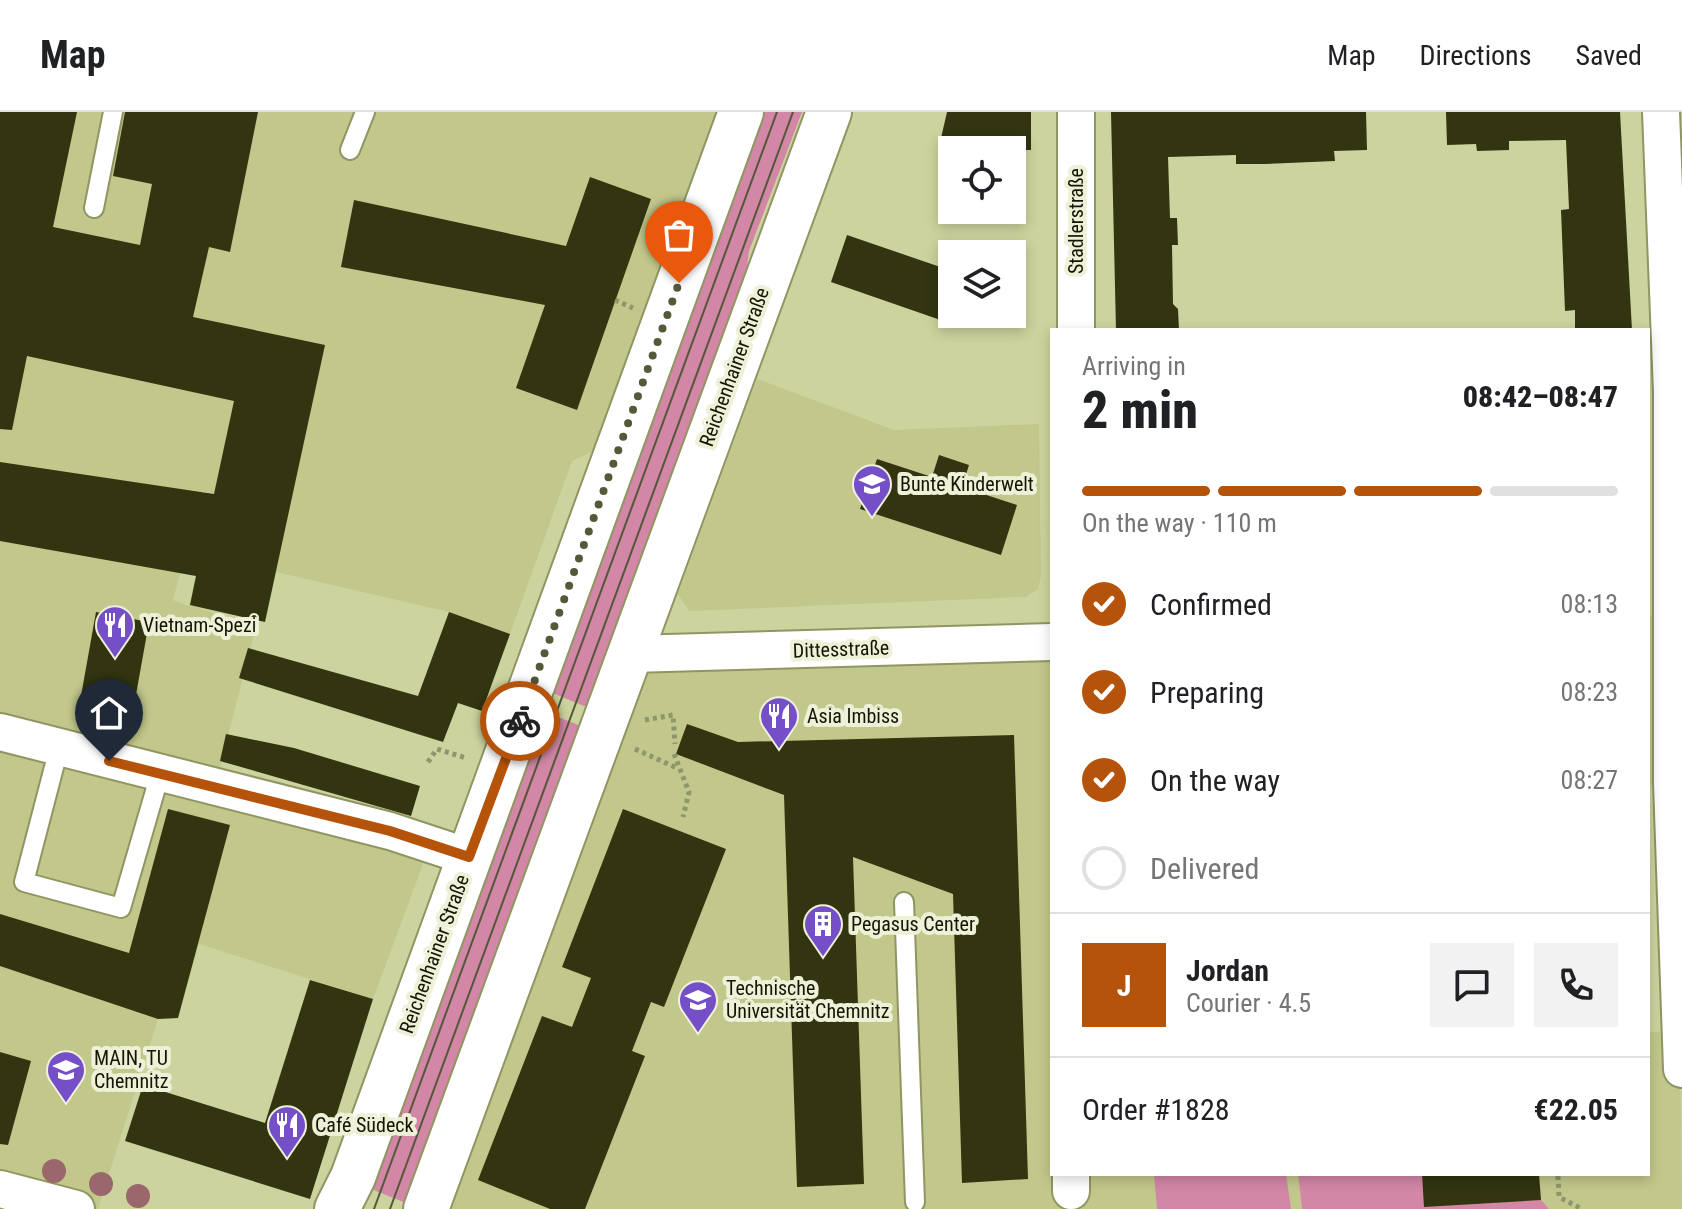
<!DOCTYPE html>
<html lang="en">
<head>
<meta charset="utf-8">
<style>
  :root { --surface:#fff; --page:#f2f2f2; --text:#202124; --muted:#757577; --line:#e0e0e0; --accent:#b45309 }
  body { margin:0; font-family:"Roboto Condensed",sans-serif; background:var(--page); color:var(--text); height:100vh; display:flex; flex-direction:column; font-size:30px; white-space:nowrap }
  * { box-sizing:border-box; margin:0 }
  p { font-size:26px; color:var(--muted) }
  .icon { flex:none; width:44px; height:44px; fill:none; stroke:currentColor; stroke-width:2; stroke-linecap:round; stroke-linejoin:round }
  .map { position:relative; flex:1; overflow:hidden }
  .sheet { position:absolute; left:1050px; top:216px; width:600px; height:848px; display:flex; flex-direction:column; background:var(--surface); border-radius:0px; box-shadow:0 4px 12px #0003 }
  .sheet>* { flex:none }
  .tools { position:absolute; left:938px; top:24px; display:grid; gap:16px }
  .tools a { display:grid; place-items:center; width:88px; height:88px; border-radius:0px; background:var(--surface); box-shadow:0 4px 12px #0003; font-size:40px }
  .pin { position:absolute; display:grid; place-items:center; width:68px; height:68px; color:#fff; margin:-82px -34px; border-radius:50% 50% 50% 0; rotate:-45deg; box-shadow:0 0 8px #0007 }
  .pin .icon { rotate:45deg }
  .courier { position:absolute; display:grid; place-items:center; width:80px; height:80px; margin:-40px; border:6px solid #b45309; border-radius:50%; background:#fff; color:#222; box-shadow:0 2px 10px #0007 }
  .summary em { font-style:normal; font-weight:800 }
  .summary div { display:flex; flex-direction:column-reverse }
  .summary { display:flex; align-items:center; justify-content:space-between; height:136px; padding:0 32px }
  h1 { font-size:52px; font-weight:800; line-height:60px }
  .bar { display:grid; grid-template-columns:repeat(4,1fr); gap:12px 8px; align-content:center; height:96px; padding:0 32px }
  .bar i { height:10px; border-radius:6px; background:var(--line) }
  .bar .on { background:var(--accent) }
  .bar p { grid-column:span 4 }
  .line { display:flex; align-items:center; gap:20px; padding:0 32px; border-top:2px solid var(--line) }
  .line div { flex:1 }
  .round { display:grid; place-items:center; flex:none; width:84px; height:84px; border-radius:0px; background:var(--page) }
  ol { padding:0 32px; list-style:none }
  li { display:flex; align-items:center; gap:24px; height:88px }
  li p { margin-inline-start:auto }
  li .icon { padding:8px; border-radius:50%; background:var(--accent); color:#fff; stroke-width:4 }
  li:last-child { color:var(--muted) }
  li i { width:44px; height:44px; border:4px solid var(--line); border-radius:50% }
  header { display:flex; align-items:center; gap:48px; box-sizing:border-box; height:112px; padding:0 40px; background:var(--surface); border-bottom:2px solid var(--line) }
  header strong { font-size:38px }
  nav { display:flex; gap:44px; margin-inline-start:auto; font-size:28px }
  .map>svg:first-child { display:block }
</style>
</head>
<body>
<header>
<strong>Map</strong>
<nav><a>Map</a><a>Directions</a><a>Saved</a></nav>
</header>
<div class="map">
<svg width="1682" height="1097" viewBox="0 0 1682 1097">
  <rect width="100%" height="100%" fill="#cdd39e"/>
  <g fill="#c2c88b" fill-rule="evenodd">
    <path d="M 0,0 L 739,0 L 611,331 L 572,349 L 510,522 L 449,500 L 276,460 L 265,510 L 194,495 L 256,514 L 219,659 L 437,714 L 373,887 L 199,832 L 178,906 L 158,907 L 98,1097 L 76,1097 L 0,1077 ZM 202,379 L 214,382 L 189,494 L 173,488 Z"/>
    <polygon points="757,267 894,318 1039,312 1041,464 1038,477 1026,485 689,499 678,482"/>
    <polygon points="1672,503 1672,671 1648,673 1648,504"/>
    <polygon points="1052,530 1052,1062 1298,1062 1302,1097 437,1097 649,541"/>
    <polygon points="1648,920 1680,921 1682,1097 1549,1097 1540,1088 1422,1062 1648,1062"/>
  </g>
  <g fill="#d287a6">
    <polygon points="753,0 802,0 749,139 740,207 596,599 543,577"/>
    <polygon points="537,597 589,617 416,1095 361,1073"/>
    <polygon points="1154,1062 1286,1062 1291,1097 1157,1097"/>
    <polygon points="1298,1062 1422,1062 1541,1088 1549,1097 1302,1097"/>
  </g>
  <g fill="#323510">
    <polygon points="0,0 77,0 53,115 140,133 152,72 113,64 125,0 258,0 230,140 209,135 193,205 325,233 265,510 190,493 196,464 0,429 0,350 214,382 234,289 27,244 12,318 0,317"/>
    <polygon points="947,0 1031,0 1031,38 978,38 979,31 941,26"/>
    <polygon points="1111,0 1366,0 1367,38 1334,39 1335,49 1265,52 1236,52 1236,43 1168,45 1170,106 1177,106 1178,133 1172,133 1173,192 1178,197 1179,218 1116,218"/>
    <polygon points="1446,0 1620,0 1632,218 1575,218 1575,198 1565,199 1561,98 1569,97 1566,28 1509,29 1509,38 1477,39 1476,32 1447,33"/>
    <polygon points="590,65 651,87 577,298 516,276 545,193 341,155 354,88 566,134"/>
    <polygon points="847,123 952,159 952,212 831,170"/>
    <polygon points="939,343 969,353 962,375 1017,393 1001,443 860,397 877,347 932,365"/>
    <polygon points="96,500 149,510 134,594 81,584"/>
    <polygon points="449,500 510,522 482,599 458,591 443,630 239,566 248,536 418,584"/>
    <polygon points="687,612 738,630 1014,623 1028,1067 962,1071 953,782 853,745 864,1072 797,1075 784,683 676,642"/>
    <polygon points="226,622 294,636 420,674 411,704 220,649"/>
    <polygon points="168,697 230,713 178,906 158,907 0,854 0,802 129,841"/>
    <polygon points="623,697 726,737 664,895 651,890 632,939 645,944 585,1097 550,1097 478,1068 542,904 572,915 591,866 562,855"/>
    <polygon points="310,868 373,887 310,1087 125,1029 143,973 265,1011"/>
    <polygon points="0,940 31,949 8,1033 0,1032"/>
    <polygon points="1422,1062 1539,1062 1541,1088 1424,1095"/>
  </g>
  <g fill="none" stroke-linecap="round" stroke-linejoin="round">
    <defs>
      <g id="lane">
        <polyline points="350,38 365,0"/>
        <polyline points="94,96 113,0"/>
        <polyline points="59,636 24,770 121,796 160,662"/>
        <polyline points="904,790 915,1090"/>
      </g>
      <g id="street">
        <polyline points="1661,0 1672,280 1672,671 1682,957"/>
        <polyline points="1076,218 1076,0"/>
        <polyline points="631,542 1052,530"/>
        <polyline points="0,620 390,719 469,745"/>
        <polyline points="0,1077 76,1097"/>
        <polyline points="1071,1079 1071,1062"/>
      </g>
      <g id="secondary">
        <polyline points="337,1097 353,1065 741,0"/>
        <polyline points="426,1097 829,0"/>
      </g>
    </defs>
    <use href="#lane" stroke="#909562" stroke-width="22"/>
    <use href="#street" stroke="#909562" stroke-width="40"/>
    <use href="#secondary" stroke="#909562" stroke-width="48"/>
    <g stroke="#90956b" stroke-width="5" stroke-dasharray="4 4" stroke-linecap="butt">
      <polyline points="615,188 633,196"/>
      <polyline points="645,608 673,603 675,632"/>
      <polyline points="635,637 677,656"/>
      <polyline points="674,642 689,680 683,705"/>
      <polyline points="428,650 437,637 466,646"/>
      <polyline points="1558,1064 1559,1085 1582,1097"/>
    </g>
    <use href="#lane" stroke="#fff" stroke-width="18"/>
    <use href="#street" stroke="#fff" stroke-width="36"/>
    <use href="#secondary" stroke="#fff" stroke-width="44"/>
    <g stroke="#545738" stroke-width="2">
      <polyline points="374,1097 777,0"/>
      <polyline points="390,1097 793,0"/>
    </g>
  </g>
  <g fill="#99676c">
    <circle cx="54" cy="1059" r="12"/>
    <circle cx="101" cy="1072" r="12"/>
    <circle cx="138" cy="1084" r="12"/>
  </g>
  <g fill="none" stroke-linecap="round" stroke-linejoin="round">
    <polyline stroke="#555839" stroke-width="8" stroke-dasharray="0 14.4" points="520,609 679,171"/>
    <polyline stroke="#b45309" stroke-width="10" points="109,649 390,719 469,745 520,609"/>
  </g>
  <defs>
    <symbol id="school-pin" viewBox="-11 -11 22 30"><path d="M0 17L-7.5 6A9.5 9.5 0 1 1 7.5 6Z" fill="#744fc8" stroke="#eef1d7"/><path d="M0-5L7-2L0 1L-7-2ZM-4 1L0 2.5L4 1V4Q0 6-4 4Z" fill="#fff"/></symbol>
    <symbol id="restaurant-pin" viewBox="-11 -11 22 30"><path d="M0 17L-7.5 6A9.5 9.5 0 1 1 7.5 6Z" fill="#744fc8" stroke="#eef1d7"/><path d="M-5-6h1v4h1v-4h1v4h1v-4h1v5L-1.5 .5V6h-2V.5L-5-1ZM5-6V6H3V1.5H1.5Q1.5-4 5-6Z" fill="#fff"/></symbol>
    <symbol id="building-pin" viewBox="-11 -11 22 30"><path d="M0 17L-7.5 6A9.5 9.5 0 1 1 7.5 6Z" fill="#744fc8" stroke="#eef1d7"/><path d="M-4-6H4V6H1V3H-1V6H-4ZM-2.5-4.3h1.7v1.8h-1.7ZM.8-4.3h1.7v1.8H.8ZM-2.5-1h1.7V.8h-1.7ZM.8-1h1.7V.8H.8Z" fill="#fff"/></symbol>
    <symbol id="university-pin" viewBox="-11 -11 22 30"><path d="M0 17L-7.5 6A9.5 9.5 0 1 1 7.5 6Z" fill="#744fc8" stroke="#eef1d7"/><path d="M0-5L7-2L0 1L-7-2ZM-4 1L0 2.5L4 1V4Q0 6-4 4Z" fill="#fff"/></symbol>
  </defs>
  <g fill-rule="evenodd">
    <use href="#school-pin" x="850" y="350" width="44" height="60"/>
    <use href="#restaurant-pin" x="93" y="491" width="44" height="60"/>
    <use href="#restaurant-pin" x="757" y="582" width="44" height="60"/>
    <use href="#building-pin" x="801" y="790" width="44" height="60"/>
    <use href="#university-pin" x="676" y="866" width="44" height="60"/>
    <use href="#university-pin" x="44" y="936" width="44" height="60"/>
    <use href="#restaurant-pin" x="265" y="991" width="44" height="60"/>
  </g>
  <g text-anchor="middle" stroke-width="8" stroke-linejoin="round" paint-order="stroke">
    <g font-size="20" fill="#141503" stroke="#eef1d7">
      <text transform="translate(1076 109) rotate(-90)" y="7">Stadlerstraße</text>
      <text transform="translate(734 255) rotate(-70)" y="7">Reichenhainer Straße</text>
      <text transform="translate(841 537) rotate(-2)" y="7">Dittesstraße</text>
      <text transform="translate(434 842) rotate(-70)" y="7">Reichenhainer Straße</text>
    </g>
    <g font-size="20" fill="#141503" stroke="#eef1d7" text-anchor="start">
      <text x="900" y="379">Bunte Kinderwelt</text>
      <text x="143" y="520">Vietnam-Spezi</text>
      <text x="807" y="611">Asia Imbiss</text>
      <text x="851" y="819">Pegasus Center</text>
      <text x="726" y="883">Technische<tspan x="726" dy="23">Universität Chemnitz</tspan></text>
      <text x="94" y="953">MAIN, TU<tspan x="94" dy="23">Chemnitz</tspan></text>
      <text x="315" y="1020">Café Südeck</text>
    </g>
  </g>
</svg>
<div class="tools">
<a><svg class="icon" aria-label="locate" viewBox="0 0 24 24"><circle cx="12" cy="12" r="6"/><path d="M12 2v4M12 18v4M2 12h4M18 12h4"/></svg></a>
<a><svg class="icon" aria-label="layers" viewBox="0 0 24 24"><path d="M12 4l9 5-9 5-9-5zM3 14l9 5 9-5"/></svg></a>
</div>
<div class="pin" style="left:679px;top:171px;background:#ea580c"><svg class="icon" aria-label="bag" viewBox="0 0 24 24"><path d="M5 8h14l-1 12H6zM9 8a3 3 0 0 1 6 0"/></svg></div>
<div class="pin" style="left:109px;top:649px;background:#1f2937"><svg class="icon" aria-label="home" viewBox="0 0 24 24"><path d="M3 11l9-7 9 7M6 9v11h12V9"/></svg></div>
<div class="courier" style="left:520px;top:609px"><svg class="icon" aria-label="bike" viewBox="0 0 24 24"><circle cx="6" cy="16" r="4"/><circle cx="18" cy="16" r="4"/><path d="M6 16l4-8h5l3 8M10 8l3 8H6M13 5h3"/></svg></div>
<section class="sheet">
<div class="summary"><div><h1>2 min</h1><p>Arriving in</p></div><em>08:42–08:47</em></div>
<div class="bar"><i class="on"></i><i class="on"></i><i class="on"></i><i></i><p>On the way · 110 m</p></div>
<ol>
<li><svg class="icon" aria-label="check" viewBox="0 0 24 24"><path d="M5 12l5 5 9-10"/></svg>Confirmed<p>08:13</p></li>
<li><svg class="icon" aria-label="check" viewBox="0 0 24 24"><path d="M5 12l5 5 9-10"/></svg>Preparing<p>08:23</p></li>
<li><svg class="icon" aria-label="check" viewBox="0 0 24 24"><path d="M5 12l5 5 9-10"/></svg>On the way<p>08:27</p></li>
<li><i></i>Delivered</li>
</ol>
<div class="line" style="height:144px"><b class="round" style="background:var(--accent);color:#fff">J</b><div><b>Jordan</b><p>Courier · 4.5</p></div><a class="round"><svg class="icon" aria-label="chat" viewBox="0 0 24 24"><path d="M4 5h16v11H9l-5 4z"/></svg></a><a class="round"><svg class="icon" aria-label="phone" viewBox="0 0 24 24"><path d="M5 4h4l2 5-3 2q2 4 5 5l2-3 5 2v4C11 20 4 13 5 4z"/></svg></a></div>
<div class="line" style="height:104px"><div>Order #1828</div><b>€22.05</b></div>
</section>
</div>
</body>
</html>
